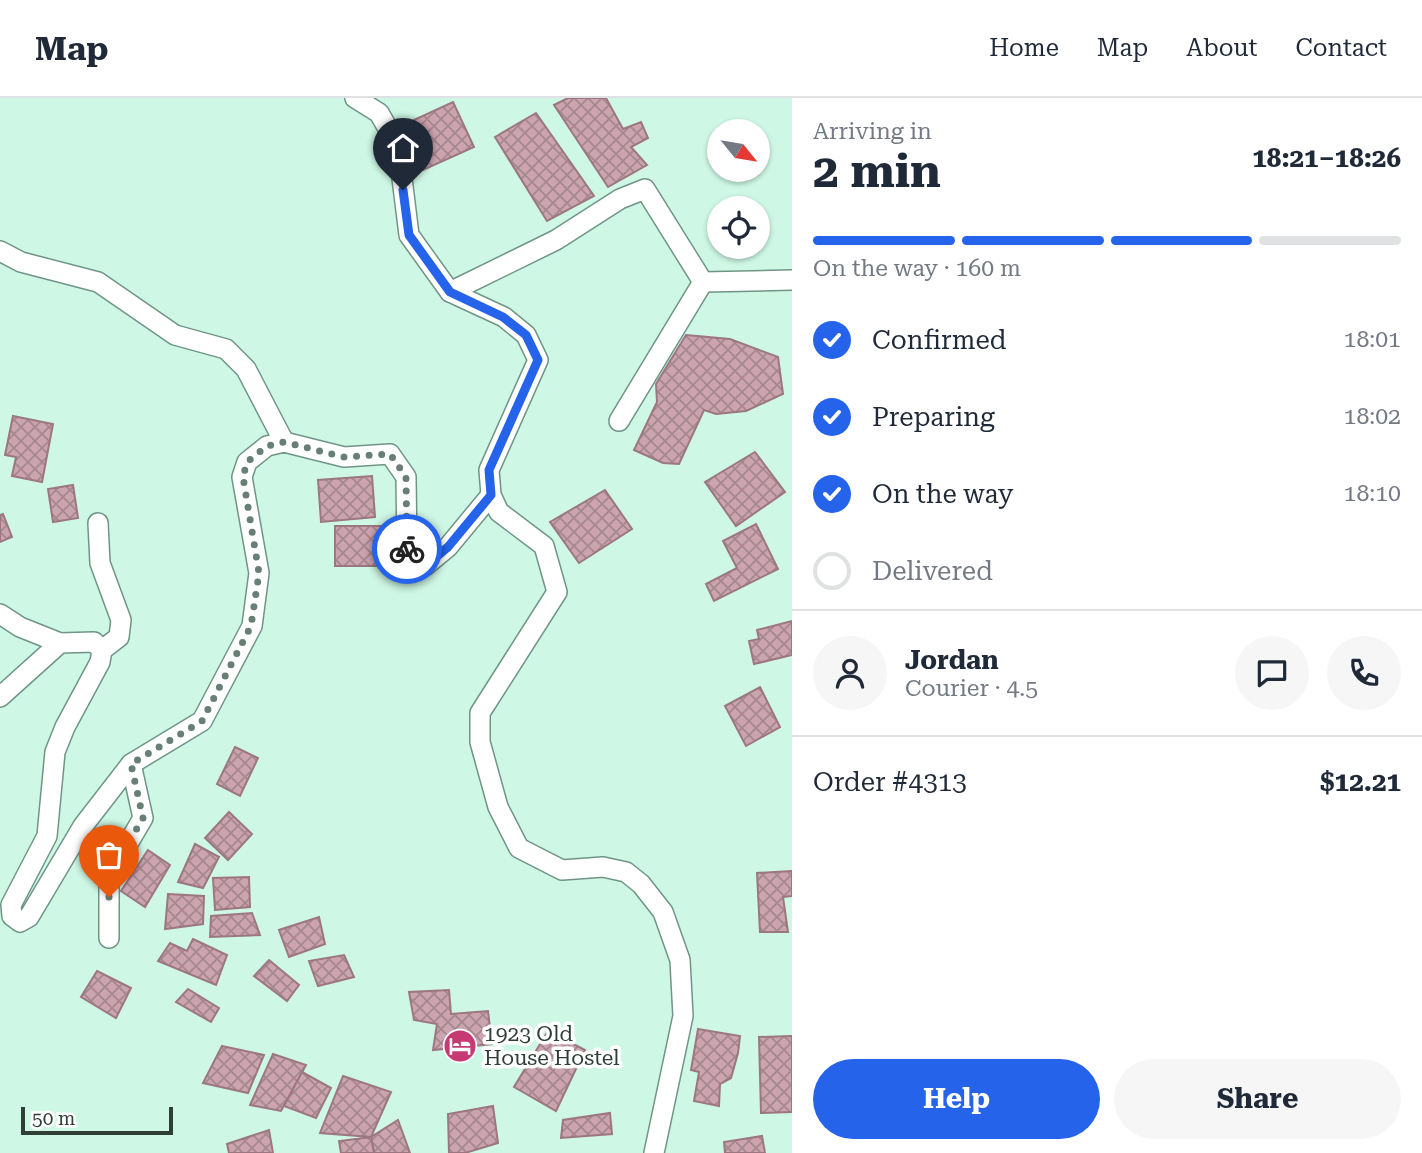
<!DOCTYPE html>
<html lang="en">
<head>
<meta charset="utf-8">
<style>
  :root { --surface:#fff; --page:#f6f6f7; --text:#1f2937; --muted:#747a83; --line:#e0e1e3; --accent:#2563eb }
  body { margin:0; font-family:"Roboto Serif",serif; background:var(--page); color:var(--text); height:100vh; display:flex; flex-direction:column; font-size:26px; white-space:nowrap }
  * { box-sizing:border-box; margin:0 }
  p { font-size:23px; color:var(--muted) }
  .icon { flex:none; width:38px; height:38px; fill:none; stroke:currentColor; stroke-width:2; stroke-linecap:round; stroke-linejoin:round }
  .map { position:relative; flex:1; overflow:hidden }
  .side { display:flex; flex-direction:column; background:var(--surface); width:630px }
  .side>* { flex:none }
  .needle { width:46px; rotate:120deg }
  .controls { position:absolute; left:707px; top:21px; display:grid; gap:14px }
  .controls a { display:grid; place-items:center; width:63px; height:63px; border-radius:50%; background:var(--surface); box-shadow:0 2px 5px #0004; font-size:35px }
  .scale { position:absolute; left:21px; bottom:18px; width:152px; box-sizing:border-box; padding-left:7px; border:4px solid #2f3f38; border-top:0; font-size:19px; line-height:24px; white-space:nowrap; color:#2f3f38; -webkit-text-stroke:5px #fff; paint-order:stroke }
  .pin { position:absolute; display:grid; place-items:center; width:60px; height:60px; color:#fff; margin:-72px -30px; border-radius:50% 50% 50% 0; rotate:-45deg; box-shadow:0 0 7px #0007 }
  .pin .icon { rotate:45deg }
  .courier { position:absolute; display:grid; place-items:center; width:70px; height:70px; margin:-35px; border:5px solid #2563eb; border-radius:50%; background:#fff; color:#222; box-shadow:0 2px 9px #0007 }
  .headline em { font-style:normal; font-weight:700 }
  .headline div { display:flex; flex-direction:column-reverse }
  .headline { display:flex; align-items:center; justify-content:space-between; height:119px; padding:0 21px }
  h1 { font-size:46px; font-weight:700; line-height:52px }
  .bar { display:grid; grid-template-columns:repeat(4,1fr); gap:10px 7px; align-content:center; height:84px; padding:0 21px }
  .bar i { height:9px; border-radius:5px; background:var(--line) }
  .bar .active { background:var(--accent) }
  .bar p { grid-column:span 4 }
  .line { display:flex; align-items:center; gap:18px; padding:0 21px; border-top:2px solid var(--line) }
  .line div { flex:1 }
  .round { display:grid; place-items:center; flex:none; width:74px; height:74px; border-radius:37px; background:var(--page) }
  ol { padding:0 21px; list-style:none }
  li { display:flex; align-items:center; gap:21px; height:77px }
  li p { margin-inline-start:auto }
  li .icon { padding:7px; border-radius:50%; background:var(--accent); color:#fff; stroke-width:4 }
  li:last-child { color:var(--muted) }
  li i { width:38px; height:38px; border:4px solid var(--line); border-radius:50% }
  .primary-button { display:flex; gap:14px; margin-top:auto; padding:14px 21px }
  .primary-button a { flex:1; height:80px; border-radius:42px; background:var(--accent); color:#fff; font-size:28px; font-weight:700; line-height:80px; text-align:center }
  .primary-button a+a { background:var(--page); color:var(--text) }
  header { display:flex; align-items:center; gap:42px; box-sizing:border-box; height:98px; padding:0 35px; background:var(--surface); border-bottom:2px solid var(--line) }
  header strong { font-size:33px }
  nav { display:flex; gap:38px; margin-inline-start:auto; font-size:24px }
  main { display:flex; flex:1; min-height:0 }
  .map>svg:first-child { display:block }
</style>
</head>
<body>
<header>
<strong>Map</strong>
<nav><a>Home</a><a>Map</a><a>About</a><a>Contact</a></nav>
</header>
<main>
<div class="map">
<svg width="792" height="1055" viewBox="0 0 792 1055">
  <defs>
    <pattern id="building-cross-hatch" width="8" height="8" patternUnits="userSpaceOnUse" patternTransform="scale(1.75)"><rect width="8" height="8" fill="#cba4af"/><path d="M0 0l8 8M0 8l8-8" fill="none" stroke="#a5878f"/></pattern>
  </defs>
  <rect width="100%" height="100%" fill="#cef7e5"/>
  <g fill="url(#building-cross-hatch)" stroke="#9c7782" stroke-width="2">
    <polygon points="568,0 606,0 623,31 641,24 648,40 631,49 647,67 608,89 554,7"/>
    <polygon points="453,4 474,49 423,72 403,27"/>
    <polygon points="536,15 594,98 547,123 495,39"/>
    <polygon points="686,237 730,241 778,259 783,296 746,313 716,316 704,312 679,366 663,365 634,352 657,304 656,286"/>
    <polygon points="13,318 53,326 42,384 12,378 16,359 5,357"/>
    <polygon points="755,354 785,394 736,428 705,384"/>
    <polygon points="372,378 375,419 321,424 318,382"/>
    <polygon points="73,387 78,420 53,424 48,391"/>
    <polygon points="605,392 632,431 579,465 550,424"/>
    <polygon points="3,416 12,439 0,444 0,417"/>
    <polygon points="756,426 778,471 714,503 706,486 737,470 723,443"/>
    <rect x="335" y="428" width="51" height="40"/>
    <polygon points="792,523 792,557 754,566 749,543 759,541 757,532"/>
    <polygon points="760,589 780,629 746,648 725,608"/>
    <polygon points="235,649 258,660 240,698 217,686"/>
    <polygon points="229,714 252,736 228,762 205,740"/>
    <polygon points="195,746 219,759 203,790 178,784"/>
    <polygon points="148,752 170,767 145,809 121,793"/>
    <polygon points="792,773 792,798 783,799 788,834 760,834 757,775"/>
    <polygon points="249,779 250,809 215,812 213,780"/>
    <polygon points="168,796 204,798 203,826 165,831"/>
    <polygon points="252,815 260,837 210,839 211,818"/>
    <polygon points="319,819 325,846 289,859 279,832"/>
    <polygon points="193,841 227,857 216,887 158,863 170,845 187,853"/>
    <polygon points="344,857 354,879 318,888 309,863"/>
    <polygon points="269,862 299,887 287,903 254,878"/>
    <polygon points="97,873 131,890 116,920 81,899"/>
    <polygon points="188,891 219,910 211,924 176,904"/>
    <polygon points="449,892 451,916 488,913 492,946 433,952 437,926 414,922 409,894"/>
    <polygon points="698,931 740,938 738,955 731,980 720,986 719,1008 694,1003 699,974 691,972"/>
    <polygon points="548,933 585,952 556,1013 514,989"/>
    <polygon points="792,938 792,1014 761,1015 759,939"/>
    <polygon points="222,948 264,957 248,995 203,985"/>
    <polygon points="273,956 306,967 281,1013 250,1007"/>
    <polygon points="302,974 331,990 316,1020 284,1008"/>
    <polygon points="343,978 391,994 371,1039 320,1035"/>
    <polygon points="493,1008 498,1045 465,1055 449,1055 448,1016"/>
    <polygon points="610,1015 612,1036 561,1040 563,1022"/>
    <polygon points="398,1022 410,1055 374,1055 371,1039"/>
    <polygon points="269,1032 273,1055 229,1055 227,1046"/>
    <polygon points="762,1038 765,1055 725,1055 724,1044"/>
    <polygon points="371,1039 374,1055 341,1055 339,1043"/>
  </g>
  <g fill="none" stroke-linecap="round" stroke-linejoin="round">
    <defs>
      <g id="minor">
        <polyline points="355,0 379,15 398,48 409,137 450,194 504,219 526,237 538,262 489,372 491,397 499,414 544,448 557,494 480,615 480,644 498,709 519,750 562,772 603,769 626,774 641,786 663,814 680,862 683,918 654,1055"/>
        <polyline points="0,153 21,164 98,184 175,237 226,251 246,271 284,344"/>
        <polyline points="703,184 792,182"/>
        <polyline points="450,194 556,142 620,101 645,91 703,184"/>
        <polyline points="619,323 703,184"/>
        <polyline points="98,425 100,465 121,522 119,539 102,552"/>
        <polyline points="0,516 20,529 60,545"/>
        <polyline points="0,599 60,545 94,544 102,552 100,564 65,629 55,654 47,738 11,807 12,818 20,824 29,819 83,728 131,666 202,623 252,528 259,475 242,379 247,364 267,348 284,344 344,359 390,356 406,379 407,454 425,468 448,449 491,397"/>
        <polyline points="109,840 109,778 143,720 131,666"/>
      </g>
    </defs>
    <use href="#minor" stroke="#709586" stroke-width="22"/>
    <use href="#minor" stroke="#fff" stroke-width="19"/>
  </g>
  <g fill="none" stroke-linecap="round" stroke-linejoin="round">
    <polyline stroke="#677f75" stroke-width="7" stroke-dasharray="0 12.6" points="109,799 109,778 143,720 131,666 202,623 251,528 259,475 243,379 247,364 267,348 284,344 344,359 390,356 406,379 407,451"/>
    <polyline stroke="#2563eb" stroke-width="9" points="403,92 409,137 450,194 503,219 526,237 538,262 489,372 491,397 448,449 425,468 407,454 407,451"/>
  </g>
  <defs>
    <symbol id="hotel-disc" viewBox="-11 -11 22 22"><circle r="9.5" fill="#c53a73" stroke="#fff"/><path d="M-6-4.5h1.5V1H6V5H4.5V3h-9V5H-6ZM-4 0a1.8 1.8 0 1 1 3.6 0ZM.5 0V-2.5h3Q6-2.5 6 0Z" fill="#fff"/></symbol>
  </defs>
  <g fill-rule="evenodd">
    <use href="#hotel-disc" x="441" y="929" width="38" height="38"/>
  </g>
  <g text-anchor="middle" stroke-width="7" stroke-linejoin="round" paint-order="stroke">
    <g font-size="21" fill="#2f3f38" stroke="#fff" text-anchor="start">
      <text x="484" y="943">1923 Old<tspan x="484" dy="24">House Hostel</tspan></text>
    </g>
  </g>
</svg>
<div class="controls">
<a><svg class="needle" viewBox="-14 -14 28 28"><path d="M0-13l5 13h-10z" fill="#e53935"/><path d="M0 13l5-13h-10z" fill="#747a83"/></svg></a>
<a><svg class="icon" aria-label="locate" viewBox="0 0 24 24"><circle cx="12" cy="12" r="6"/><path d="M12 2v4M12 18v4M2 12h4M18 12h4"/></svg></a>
</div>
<div class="scale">50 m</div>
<div class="pin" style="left:109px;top:799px;background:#ea580c"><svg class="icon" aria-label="bag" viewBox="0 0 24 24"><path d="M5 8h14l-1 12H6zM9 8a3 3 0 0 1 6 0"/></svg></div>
<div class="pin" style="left:403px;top:92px;background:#1f2937"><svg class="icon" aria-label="home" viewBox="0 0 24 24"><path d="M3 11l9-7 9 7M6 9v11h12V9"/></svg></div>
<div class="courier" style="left:407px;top:451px"><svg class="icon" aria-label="bike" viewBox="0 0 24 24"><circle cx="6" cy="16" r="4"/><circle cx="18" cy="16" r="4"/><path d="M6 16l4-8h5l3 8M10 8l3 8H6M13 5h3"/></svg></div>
</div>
<section class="side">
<div class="headline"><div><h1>2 min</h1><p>Arriving in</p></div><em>18:21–18:26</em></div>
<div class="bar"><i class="active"></i><i class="active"></i><i class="active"></i><i></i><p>On the way · 160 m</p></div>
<ol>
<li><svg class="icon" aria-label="check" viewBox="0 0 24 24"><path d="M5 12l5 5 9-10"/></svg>Confirmed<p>18:01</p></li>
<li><svg class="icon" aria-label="check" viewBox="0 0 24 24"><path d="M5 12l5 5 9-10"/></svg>Preparing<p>18:02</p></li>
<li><svg class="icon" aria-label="check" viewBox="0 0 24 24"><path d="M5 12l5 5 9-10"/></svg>On the way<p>18:10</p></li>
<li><i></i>Delivered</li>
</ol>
<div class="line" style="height:126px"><a class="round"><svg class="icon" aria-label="person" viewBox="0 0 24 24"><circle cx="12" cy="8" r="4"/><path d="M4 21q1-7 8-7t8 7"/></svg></a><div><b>Jordan</b><p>Courier · 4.5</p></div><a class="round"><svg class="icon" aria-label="chat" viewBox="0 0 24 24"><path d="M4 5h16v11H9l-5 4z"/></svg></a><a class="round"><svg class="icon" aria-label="phone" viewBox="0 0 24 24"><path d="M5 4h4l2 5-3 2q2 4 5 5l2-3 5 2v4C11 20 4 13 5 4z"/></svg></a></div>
<div class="line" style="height:91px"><div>Order #4313</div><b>$12.21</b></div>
<div class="primary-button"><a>Help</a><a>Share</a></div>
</section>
</main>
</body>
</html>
